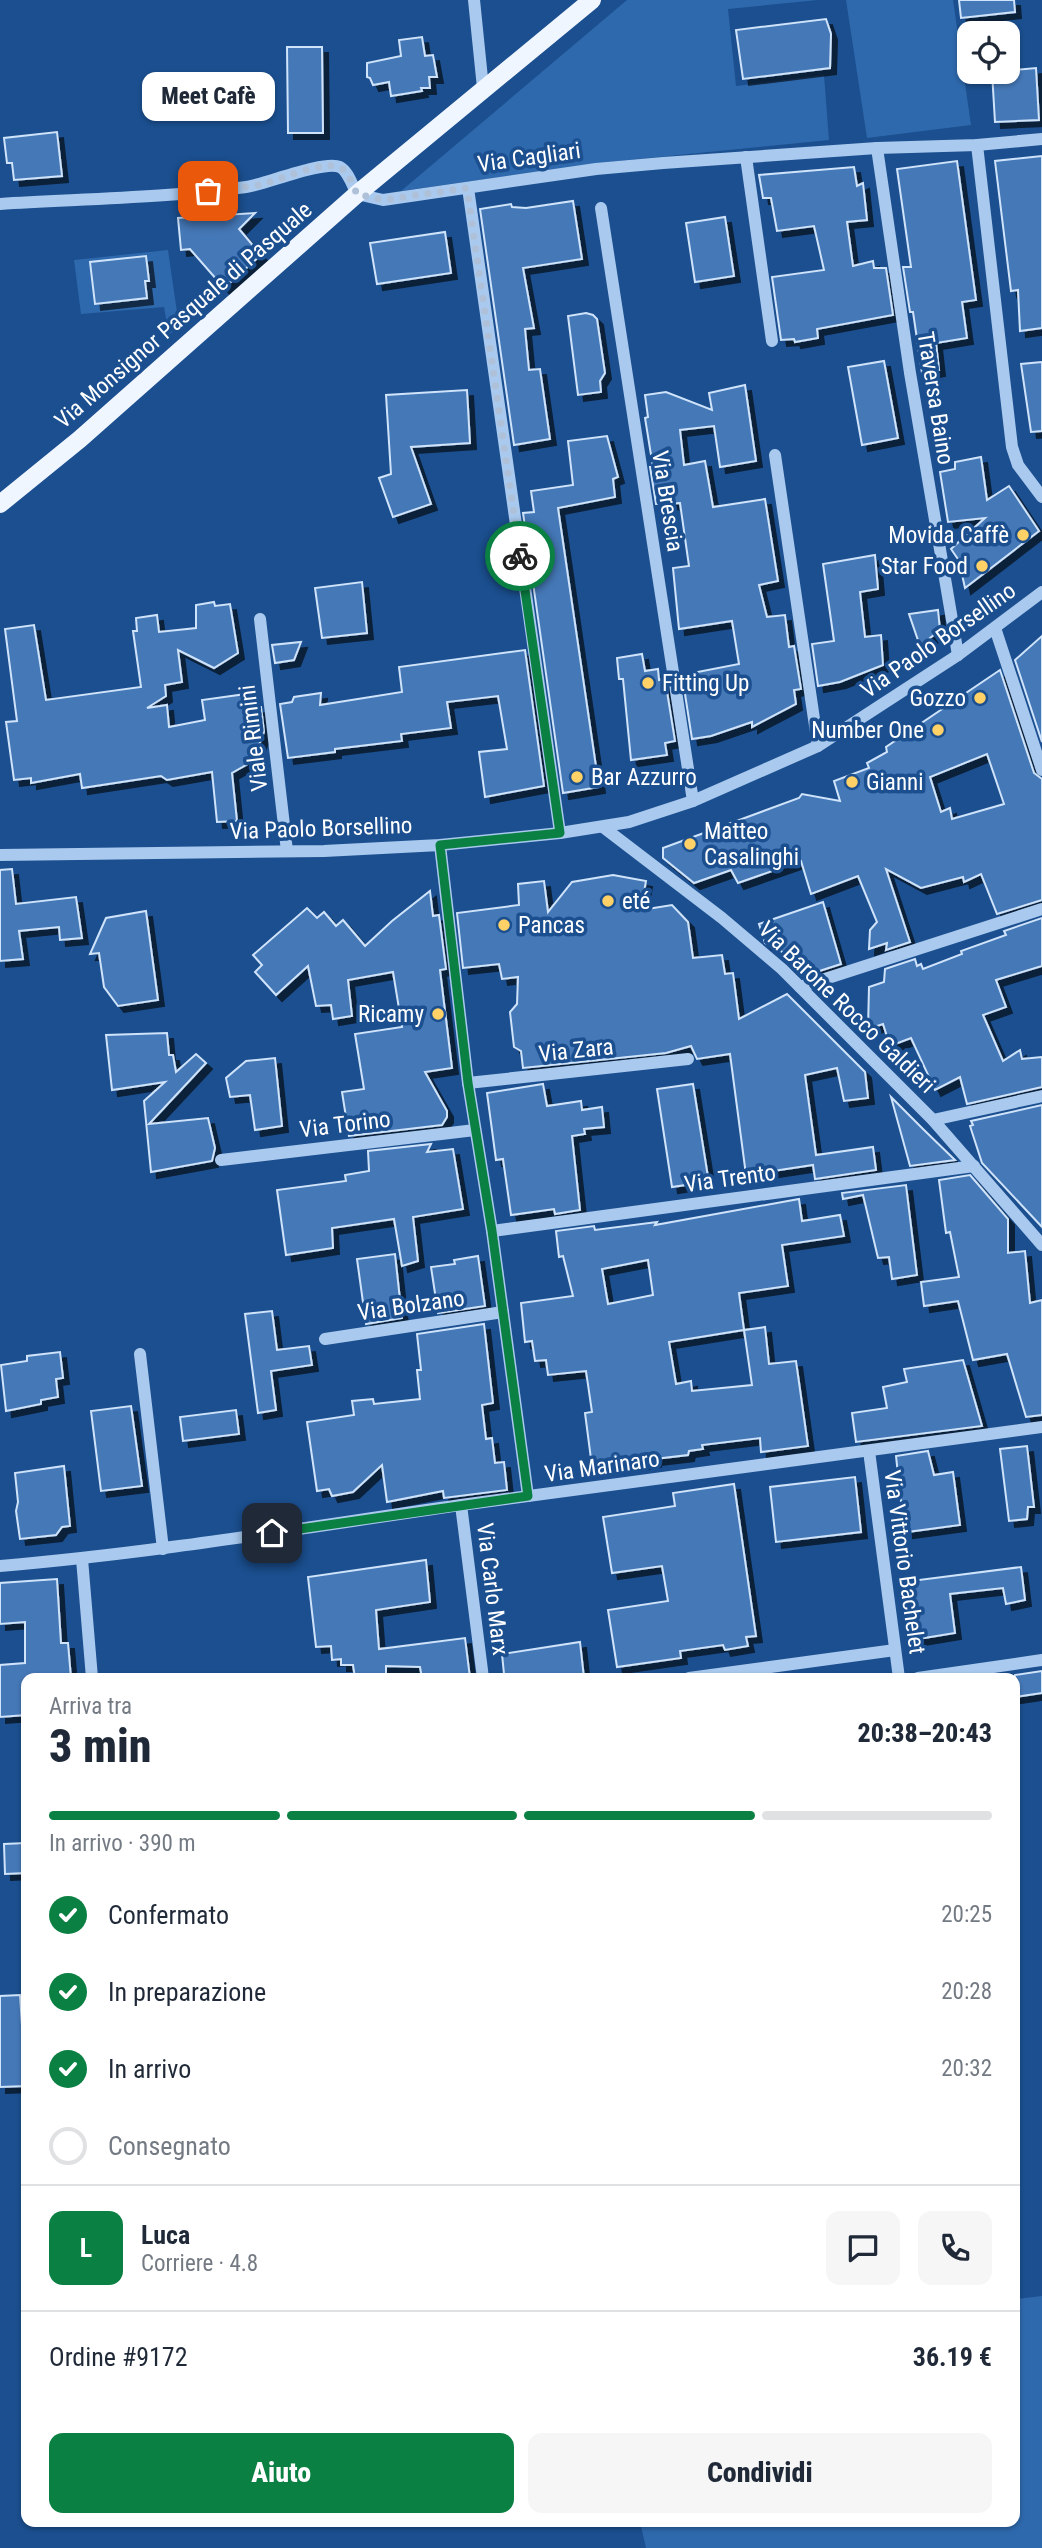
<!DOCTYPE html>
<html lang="it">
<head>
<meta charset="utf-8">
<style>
  :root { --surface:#fff; --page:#f6f6f7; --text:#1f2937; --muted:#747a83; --line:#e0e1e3; --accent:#0b8043 }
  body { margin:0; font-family:"Roboto Condensed",sans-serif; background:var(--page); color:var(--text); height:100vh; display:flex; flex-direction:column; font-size:26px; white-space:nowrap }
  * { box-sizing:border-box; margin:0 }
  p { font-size:23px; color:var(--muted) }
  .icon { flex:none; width:38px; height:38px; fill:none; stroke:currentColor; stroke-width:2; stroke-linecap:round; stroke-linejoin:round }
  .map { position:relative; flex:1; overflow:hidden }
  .drawer { position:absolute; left:21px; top:1673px; width:999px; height:854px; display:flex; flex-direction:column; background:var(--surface); border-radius:14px; box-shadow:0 2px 5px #0004 }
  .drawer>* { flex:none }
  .buttons { position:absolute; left:957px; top:21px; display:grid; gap:14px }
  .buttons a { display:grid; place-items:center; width:63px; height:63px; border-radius:14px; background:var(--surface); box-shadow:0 2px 5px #0004; font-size:35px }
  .pin { position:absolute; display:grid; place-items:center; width:60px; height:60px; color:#fff; margin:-30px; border-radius:14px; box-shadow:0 4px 10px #0006 }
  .courier { position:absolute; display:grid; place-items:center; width:70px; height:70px; margin:-35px; border:5px solid #0b8043; border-radius:50%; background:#fff; color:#222; box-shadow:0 2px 9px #0007 }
  .bubble { position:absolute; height:49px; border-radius:14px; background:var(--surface); box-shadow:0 2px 5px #0004; font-size:23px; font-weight:800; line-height:49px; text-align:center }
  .summary em { font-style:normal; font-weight:800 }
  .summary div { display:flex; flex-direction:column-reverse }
  .summary { display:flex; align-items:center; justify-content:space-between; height:119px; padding:0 28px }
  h1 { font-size:46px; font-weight:800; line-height:52px }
  .bar { display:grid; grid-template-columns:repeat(4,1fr); gap:10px 7px; align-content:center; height:84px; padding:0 28px }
  .bar i { height:9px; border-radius:5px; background:var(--line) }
  .bar .selected { background:var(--accent) }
  .bar p { grid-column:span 4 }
  .line { display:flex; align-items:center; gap:18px; padding:0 28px; border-top:2px solid var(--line) }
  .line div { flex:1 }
  .round { display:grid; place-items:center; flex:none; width:74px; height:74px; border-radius:14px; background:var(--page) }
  ol { padding:0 28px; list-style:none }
  li { display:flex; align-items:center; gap:21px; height:77px }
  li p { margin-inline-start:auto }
  li .icon { padding:7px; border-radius:50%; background:var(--accent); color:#fff; stroke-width:4 }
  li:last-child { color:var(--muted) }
  li i { width:38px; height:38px; border:4px solid var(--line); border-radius:50% }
  .cta { display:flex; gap:14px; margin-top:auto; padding:14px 28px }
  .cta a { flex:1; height:80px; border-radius:14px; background:var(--accent); color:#fff; font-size:28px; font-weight:800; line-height:80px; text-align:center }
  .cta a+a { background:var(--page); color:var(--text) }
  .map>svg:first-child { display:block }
</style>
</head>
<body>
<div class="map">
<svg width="1042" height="2548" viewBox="0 0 1042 2548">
  <defs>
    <filter id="shadow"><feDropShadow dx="6" dy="6" stdDeviation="0" flood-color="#0009"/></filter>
  </defs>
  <rect width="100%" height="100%" fill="#1b4f8f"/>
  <g fill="#2e69ad">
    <polygon points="627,0 818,0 728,9 736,86 824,75 829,140 608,162 401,191"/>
    <polygon points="846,0 953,0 971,125 867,138"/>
    <polygon points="168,250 179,326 169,335 164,307 81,314 74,260"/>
    <polygon points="1042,2296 1042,2548 646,2548 640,2522 1015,2522 1015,2299"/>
  </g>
  <g fill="#4478b7" stroke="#cfe3fa" stroke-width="2" fill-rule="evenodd" filter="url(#shadow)">
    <polygon points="959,0 1014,0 1015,12 961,18"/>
    <polygon points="826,19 831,34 830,68 743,79 736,30"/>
    <polygon points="422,37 425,56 433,55 437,77 429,77 430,88 421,88 422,91 391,96 389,82 373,85 370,78 367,77 367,63 401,56 399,40"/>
    <polygon points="287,47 322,47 323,133 288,133"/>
    <polygon points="1036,68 1039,120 995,122 992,72"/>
    <polygon points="57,132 62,176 14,180 12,163 7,163 4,138"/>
    <polygon points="1042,156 1042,328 1020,331 1018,290 1011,291 995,161"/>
    <polygon points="957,161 976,300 962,302 967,338 936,343 939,370 922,373 913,312 910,312 903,267 911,267 897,169"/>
    <polygon points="854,167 857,186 863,183 867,220 847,222 853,266 873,261 874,268 886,268 893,315 817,329 818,338 795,342 794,339 781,340 772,277 824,270 814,226 777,231 771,198 763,198 759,175"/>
    <polygon points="573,201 582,259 523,268 534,328 525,329 529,370 540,369 550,439 514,445 480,209 511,204 512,207 526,208"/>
    <polygon points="255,213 239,229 261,255 224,288 190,249 181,250 178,218"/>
    <polygon points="725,217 734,276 695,282 686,223"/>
    <polygon points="445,232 451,273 377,284 370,243"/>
    <polygon points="146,256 149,281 145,281 147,298 95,304 90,262"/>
    <polygon points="586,313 593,315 597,319 605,373 600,381 601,392 578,395 568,316"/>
    <polygon points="884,361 898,438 862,445 848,367"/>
    <polygon points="1042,362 1042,431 1031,432 1021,364"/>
    <polygon points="745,385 756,461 720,467 714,426 680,430 684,465 705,461 713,507 765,499 778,581 759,585 767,617 785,615 789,647 794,646 801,689 794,690 796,704 752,727 752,722 711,736 692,739 682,675 739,664 732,621 679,629 673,568 689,566 680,503 656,504 650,467 653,467 645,418 648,417 645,395 666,392 712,410 709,393"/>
    <polygon points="467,390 470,443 411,447 431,504 393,517 379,478 391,474 386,395"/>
    <polygon points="607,436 618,477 613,479 615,497 558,508 599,787 563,793 523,513 534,512 531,491 573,485 568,441"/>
    <polygon points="981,457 987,500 1009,486 1039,531 965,588 961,570 962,565 951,549 985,518 948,522 940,472 955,469 955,462"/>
    <polygon points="875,555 878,589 860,592 865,637 881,635 883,665 840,682 818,686 812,644 834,641 823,564"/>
    <polygon points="362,582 367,633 322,638 315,588"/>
    <polygon points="214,602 215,606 230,604 238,653 214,668 178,650 182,682 165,685 166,696 147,708 167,705 169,727 205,720 202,700 246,694 247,706 251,705 251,708 261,707 264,732 253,761 232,773 237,821 217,822 212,772 167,780 161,776 82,788 80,774 31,783 31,778 14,780 6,722 17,721 5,629 34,625 46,700 141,687 133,631 137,631 136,618 157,615 159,632 196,628 196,605"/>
    <polygon points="938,610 940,630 920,646 909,614"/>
    <polygon points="1042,636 1042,742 1015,660"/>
    <polygon points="301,642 294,660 275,663 272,645"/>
    <polygon points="525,650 544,786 485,797 479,752 507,749 498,696 447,702 451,728 401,734 402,741 335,749 335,752 288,758 280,704 292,702 294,697 321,693 320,705 402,692 399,667"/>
    <polygon points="642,654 645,671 658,669 659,680 665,679 675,741 665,743 667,755 631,760 623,679 619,679 617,658"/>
    <path d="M 1000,670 L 1034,773 L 1042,779 L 1042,900 L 997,914 L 981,874 L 964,882 L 963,877 L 921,888 L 886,869 L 910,942 L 886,950 L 887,943 L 869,949 L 870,930 L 877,922 L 858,876 L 811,894 L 801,861 L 738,883 L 731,870 L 694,883 L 663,858 L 663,848 L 799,798 L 802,794 L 840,801 L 834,781 L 869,768 L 867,763 L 887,752 L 886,747 ZM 987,754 L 1004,804 L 952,819 L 950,808 L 941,812 L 930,777 Z"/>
    <polygon points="12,869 16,904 76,897 82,938 60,940 59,927 19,931 23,959 0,961 0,870"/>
    <polygon points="613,875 646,881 641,910 672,905 688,922 693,958 722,955 725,974 733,973 739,1019 787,994 865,1072 868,1098 844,1101 837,1068 805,1075 816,1155 873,1147 876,1170 815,1179 813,1165 746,1175 730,1054 697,1059 691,1046 666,1053 523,1068 521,1051 514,1047 510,1012 517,1004 518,977 502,979 499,964 463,968 457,913 519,905 518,884 544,881 548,912 572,882"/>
    <polygon points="430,891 433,916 439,915 446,969 440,970 452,1068 425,1072 447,1111 447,1117 442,1125 349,1136 342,1092 364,1089 355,1034 402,1027 393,972 348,980 352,1016 333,1019 331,1005 316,1006 308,966 276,995 255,972 262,965 253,955 307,908 317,918 324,912 336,926 343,920 365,946 392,921"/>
    <polygon points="823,902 841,964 807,975 770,941 767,944 765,943 759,924"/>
    <polygon points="146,911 158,1000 118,1006 104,987 99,953 90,954 106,918"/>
    <polygon points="1042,918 1042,966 996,980 1006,1007 983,1015 1003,1061 1020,1050 1022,1059 1042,1057 1042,1087 967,1104 960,1077 935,1090 911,1038 890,1046 883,1024 868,1029 869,987 884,982 885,969 915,959 917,966 921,964 923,969 962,954 961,951 1006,935 1004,931"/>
    <polygon points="167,1033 169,1055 173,1055 176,1072 196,1054 206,1063 149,1124 208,1118 215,1148 212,1161 151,1172 144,1101 165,1082 112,1090 106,1035"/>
    <polygon points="275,1058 282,1126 255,1130 250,1095 230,1097 226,1078 246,1061"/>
    <polygon points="543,1084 547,1106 581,1101 582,1110 602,1107 604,1127 584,1129 585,1134 572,1136 580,1210 555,1214 554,1209 511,1215 503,1159 496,1160 487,1093"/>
    <polygon points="693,1084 708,1177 696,1179 692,1184 672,1187 657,1089"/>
    <polygon points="891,1097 923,1129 955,1160 910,1166"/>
    <polygon points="1042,1105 1042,1227 982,1163 970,1126 973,1125 971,1121"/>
    <polygon points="431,1144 427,1152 453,1149 463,1209 413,1217 418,1261 402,1266 394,1219 332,1228 333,1248 286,1255 277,1190 346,1181 345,1175 369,1171 368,1151"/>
    <polygon points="970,1175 1008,1219 1008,1253 1025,1251 1030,1303 1042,1300 1042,1415 1026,1417 1007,1354 973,1360 958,1301 924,1306 921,1282 959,1277 950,1232 946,1233 939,1180"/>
    <polygon points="906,1185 917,1275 892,1279 889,1257 878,1258 863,1195 843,1199 842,1193"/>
    <path d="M 799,1199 L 802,1221 L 840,1215 L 844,1236 L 782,1245 L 788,1286 L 739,1293 L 744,1330 L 765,1327 L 769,1364 L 796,1361 L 808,1446 L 761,1452 L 760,1438 L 702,1445 L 703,1449 L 689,1451 L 688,1455 L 655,1459 L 655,1461 L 637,1464 L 636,1457 L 599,1464 L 591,1459 L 585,1413 L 592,1412 L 586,1371 L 548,1375 L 546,1360 L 535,1361 L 532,1341 L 525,1342 L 521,1303 L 573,1296 L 563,1256 L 559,1257 L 556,1231 L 594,1226 L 595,1230 L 657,1222 L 655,1225 ZM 648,1260 L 653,1295 L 608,1304 L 602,1269 ZM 744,1330 L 752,1385 L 692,1391 L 691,1381 L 676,1384 L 669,1342 Z"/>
    <polygon points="395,1254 402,1318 366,1324 357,1259"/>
    <polygon points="478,1256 485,1306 438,1313 431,1267 455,1264 454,1260"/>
    <polygon points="272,1311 277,1350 309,1346 312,1365 271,1371 276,1410 258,1413 245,1314"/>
    <polygon points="484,1324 493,1403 482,1405 486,1439 492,1438 495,1463 504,1462 507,1490 444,1498 443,1491 387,1502 382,1465 353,1492 332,1496 329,1489 317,1491 307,1422 354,1415 352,1401 373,1399 374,1404 420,1399 417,1370 421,1370 417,1334"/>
    <polygon points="60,1352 63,1378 56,1379 58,1397 41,1400 41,1404 6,1411 1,1365 27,1361 27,1356"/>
    <polygon points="963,1360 982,1426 856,1442 852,1413 887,1408 883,1387 907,1382 904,1369"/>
    <polygon points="131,1406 142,1486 101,1491 91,1411"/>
    <polygon points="236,1410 239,1434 183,1441 180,1417"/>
    <polygon points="1027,1446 1034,1507 1028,1507 1027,1519 1009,1521 1000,1449"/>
    <polygon points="928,1451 934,1475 953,1472 960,1525 907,1532 906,1519 903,1520 896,1456"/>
    <polygon points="64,1466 70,1526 62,1527 56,1535 20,1539 16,1511 18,1502 15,1473"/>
    <polygon points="855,1477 861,1532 776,1542 770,1487"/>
    <polygon points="734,1484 756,1636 746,1637 748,1646 725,1650 723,1645 680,1651 681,1658 617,1667 608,1610 668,1601 662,1566 612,1573 603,1517 675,1506 673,1493"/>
    <polygon points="426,1560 430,1602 376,1610 379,1649 465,1638 470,1678 422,1678 420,1667 386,1666 386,1678 355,1678 353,1665 341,1665 341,1659 332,1660 331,1646 316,1647 308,1577"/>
    <polygon points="1021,1567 1025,1600 1006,1604 1003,1588 950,1594 955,1633 912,1640 903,1582"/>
    <polygon points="57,1579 61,1643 68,1643 71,1678 26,1678 26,1715 0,1717 0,1665 25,1663 25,1622 0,1624 0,1583"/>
    <polygon points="580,1642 584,1678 508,1678 507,1674 504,1674 502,1654"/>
    <polygon points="1042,1671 1042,1693 1015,1697 1015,1675"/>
    <polygon points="26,1843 26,1873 5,1874 4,1844"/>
    <polygon points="20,1995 26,2086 0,2087 0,1996"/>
  </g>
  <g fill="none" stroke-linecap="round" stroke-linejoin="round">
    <g stroke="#a9c9ee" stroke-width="12">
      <polyline points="474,0 483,88"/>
      <polyline points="977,145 1012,447 1018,465 1042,497"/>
      <polyline points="877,148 910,373 958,655"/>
      <polyline points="746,157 772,341"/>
      <polyline points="468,188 560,833"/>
      <path d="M 0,204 C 82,199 165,198 246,187 C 266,184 324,160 340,167 C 348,171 353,187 357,194 L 383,200 L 596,169 L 663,163 L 877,148 L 977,145 L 1042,139"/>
      <polyline points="601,208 693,801"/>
      <polyline points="775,455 818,746"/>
      <polyline points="260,619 287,851"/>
      <polyline points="995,628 1042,770"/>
      <polyline points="603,827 722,918 782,969 933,1120 1042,1245"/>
      <polyline points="440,845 468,1083 492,1231 528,1496"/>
      <polyline points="0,855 324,851 440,845 560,833 629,822 693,801 818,746 958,655 1042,592"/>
      <polyline points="800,987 1042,909"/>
      <polyline points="468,1083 688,1059"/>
      <polyline points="933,1120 1042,1096"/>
      <polyline points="221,1160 475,1130"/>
      <polyline points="492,1231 974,1166"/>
      <polyline points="325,1339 503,1312"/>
      <polyline points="140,1354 163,1549"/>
      <polyline points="869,1451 899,1678"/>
      <polyline points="461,1505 483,1678"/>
      <polyline points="82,1559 92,1678"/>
      <path d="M 0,1566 C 155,1553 307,1527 461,1505 C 654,1478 848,1454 1042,1427"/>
      <polyline points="689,1678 895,1650"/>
      <polyline points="918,1678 1042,1660"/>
    </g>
    <polyline stroke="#f0f6ff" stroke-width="18" points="0,504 80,439 357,194 592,0"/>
  </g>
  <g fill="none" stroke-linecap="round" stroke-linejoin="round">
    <path stroke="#afc1d8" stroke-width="7" stroke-dasharray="0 12.6" d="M 208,191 C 226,189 245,188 263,184 C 281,179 322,161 339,167 C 348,170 353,186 357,194 L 383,200 L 467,188 L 520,556"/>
    <polyline stroke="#0b8043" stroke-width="9" points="272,1533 528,1496 492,1231 468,1083 440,845 560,833 520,556"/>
  </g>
  <g fill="#ffd166" stroke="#1b4f8f" stroke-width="2.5">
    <circle cx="1023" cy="535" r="7"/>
    <circle cx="982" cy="566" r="7"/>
    <circle cx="648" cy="683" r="7"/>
    <circle cx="980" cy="698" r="7"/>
    <circle cx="938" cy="730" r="7"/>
    <circle cx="577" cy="777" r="7"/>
    <circle cx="852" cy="782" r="7"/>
    <circle cx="690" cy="844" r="7"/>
    <circle cx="608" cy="901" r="7"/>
    <circle cx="504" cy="925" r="7"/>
    <circle cx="438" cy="1014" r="7"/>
  </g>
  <g text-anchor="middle" stroke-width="7" stroke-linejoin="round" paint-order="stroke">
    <g font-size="23" fill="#fff" stroke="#1b4f8f">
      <text transform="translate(529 157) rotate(-8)" y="8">Via Cagliari</text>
      <text transform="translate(183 315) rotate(-41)" y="8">Via Monsignor Pasquale di Pasquale</text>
      <text transform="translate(936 398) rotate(81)" y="8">Traversa Baino</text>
      <text transform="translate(668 501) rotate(81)" y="8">Via Brescia</text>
      <text transform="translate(938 640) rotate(-35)" y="8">Via Paolo Borsellino</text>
      <text transform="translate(253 738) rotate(-97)" y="8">Viale Rimini</text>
      <text transform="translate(321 828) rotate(-2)" y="8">Via Paolo Borsellino</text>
      <text transform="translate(847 1007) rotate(44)" y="8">Via Barone Rocco Galdieri</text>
      <text transform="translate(576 1050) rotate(-6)" y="8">Via Zara</text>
      <text transform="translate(345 1124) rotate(-7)" y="8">Via Torino</text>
      <text transform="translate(730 1178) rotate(-8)" y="8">Via Trento</text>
      <text transform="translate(411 1305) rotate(-8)" y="8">Via Bolzano</text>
      <text transform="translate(602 1466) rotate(-8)" y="8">Via Marinaro</text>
      <text transform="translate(905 1562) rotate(82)" y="8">Via Vittorio Bachelet</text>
      <text transform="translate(493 1589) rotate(83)" y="8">Via Carlo Marx</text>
    </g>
    <g font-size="23" fill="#fff" stroke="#1b4f8f" text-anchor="start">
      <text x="1009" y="543" text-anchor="end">Movida Caffè</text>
      <text x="968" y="574" text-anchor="end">Star Food</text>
      <text x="662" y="691">Fitting Up</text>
      <text x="966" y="706" text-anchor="end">Gozzo</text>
      <text x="924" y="738" text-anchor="end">Number One</text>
      <text x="591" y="785">Bar Azzurro</text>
      <text x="866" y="790">Gianni</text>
      <text x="704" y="839">Matteo<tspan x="704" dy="26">Casalinghi</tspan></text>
      <text x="622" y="909">eté</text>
      <text x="518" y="933">Pancas</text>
      <text x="424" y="1022" text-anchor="end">Ricamy</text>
    </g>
  </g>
</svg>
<div class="buttons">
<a><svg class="icon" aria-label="locate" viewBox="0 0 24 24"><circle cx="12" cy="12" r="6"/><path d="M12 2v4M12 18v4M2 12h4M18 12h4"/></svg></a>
</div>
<div class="pin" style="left:208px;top:191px;background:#ea580c"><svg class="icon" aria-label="bag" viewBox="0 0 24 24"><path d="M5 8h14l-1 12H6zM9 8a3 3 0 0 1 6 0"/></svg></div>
<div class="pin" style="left:272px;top:1533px;background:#1f2937"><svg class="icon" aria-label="home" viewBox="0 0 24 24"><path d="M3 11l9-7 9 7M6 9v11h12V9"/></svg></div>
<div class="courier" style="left:520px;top:556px"><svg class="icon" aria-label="bike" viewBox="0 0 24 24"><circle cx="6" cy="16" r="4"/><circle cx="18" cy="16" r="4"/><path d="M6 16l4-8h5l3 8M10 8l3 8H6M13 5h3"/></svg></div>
<div class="bubble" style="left:142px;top:72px;width:133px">Meet Cafè</div>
<section class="drawer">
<div class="summary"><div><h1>3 min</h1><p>Arriva tra</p></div><em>20:38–20:43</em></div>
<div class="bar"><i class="selected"></i><i class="selected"></i><i class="selected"></i><i></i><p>In arrivo · 390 m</p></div>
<ol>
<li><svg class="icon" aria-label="check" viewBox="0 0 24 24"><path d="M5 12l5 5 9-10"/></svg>Confermato<p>20:25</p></li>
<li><svg class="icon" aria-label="check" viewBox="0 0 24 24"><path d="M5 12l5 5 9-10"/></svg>In preparazione<p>20:28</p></li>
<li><svg class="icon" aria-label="check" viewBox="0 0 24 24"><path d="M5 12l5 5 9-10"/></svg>In arrivo<p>20:32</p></li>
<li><i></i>Consegnato</li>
</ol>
<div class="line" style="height:126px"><b class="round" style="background:var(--accent);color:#fff">L</b><div><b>Luca</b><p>Corriere · 4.8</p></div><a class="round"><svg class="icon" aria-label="chat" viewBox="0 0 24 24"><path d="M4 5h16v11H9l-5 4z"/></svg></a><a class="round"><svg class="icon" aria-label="phone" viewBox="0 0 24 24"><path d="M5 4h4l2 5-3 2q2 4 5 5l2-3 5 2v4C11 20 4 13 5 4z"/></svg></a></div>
<div class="line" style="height:91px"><div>Ordine #9172</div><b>36.19 €</b></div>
<div class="cta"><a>Aiuto</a><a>Condividi</a></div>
</section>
</div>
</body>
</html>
